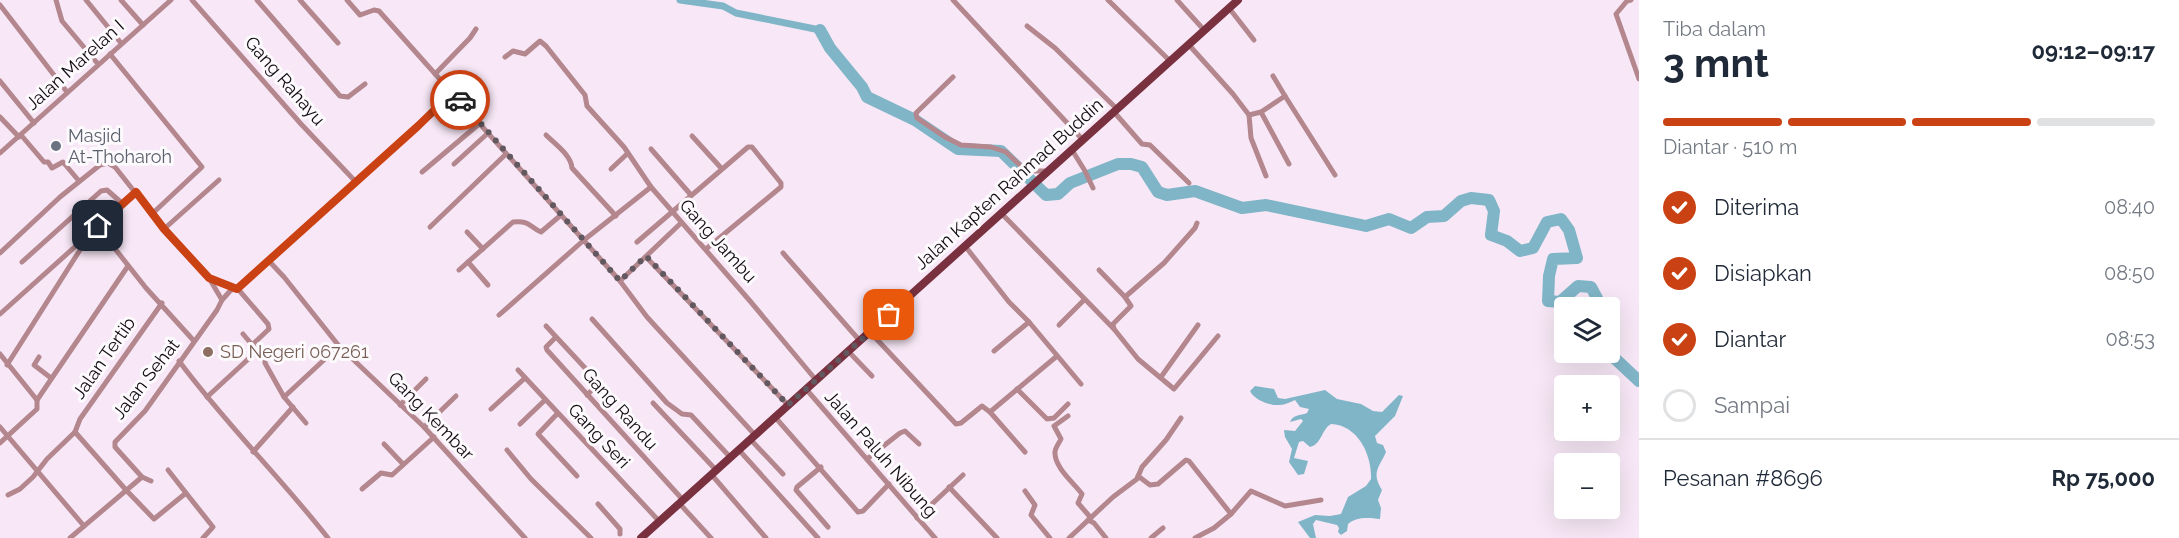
<!DOCTYPE html>
<html lang="id">
<head>
<meta charset="utf-8">
<style>
  :root { --surface:#fff; --page:#f6f6f7; --text:#1f2937; --muted:#747a83; --line:#e0e1e3; --accent:#ca4213 }
  body { margin:0; font-family:Raleway,sans-serif; background:var(--page); color:var(--text); height:100vh; display:flex; flex-direction:column; font-size:22px; white-space:nowrap }
  * { box-sizing:border-box; margin:0 }
  p { font-size:20px; color:var(--muted) }
  .icon { flex:none; width:33px; height:33px; fill:none; stroke:currentColor; stroke-width:2; stroke-linecap:round; stroke-linejoin:round }
  .map { position:relative; flex:1; overflow:hidden }
  .drawer { display:flex; flex-direction:column; background:var(--surface); width:540px }
  .drawer>* { flex:none }
  .tools { position:absolute; left:1554px; top:297px; display:grid; gap:12px }
  .tools a { display:grid; place-items:center; width:66px; height:66px; border-radius:6px; background:var(--surface); box-shadow:0 6px 24px #0002; font-size:30px }
  .pin { position:absolute; display:grid; place-items:center; width:51px; height:51px; color:#fff; margin:-26px; border-radius:12px; box-shadow:0 3px 9px #0006 }
  .courier { position:absolute; display:grid; place-items:center; width:60px; height:60px; margin:-30px; border:4px solid #ca4213; border-radius:50%; background:#fff; color:#222; box-shadow:0 2px 8px #0007 }
  .headline em { font-style:normal; font-weight:700 }
  .headline div { display:flex; flex-direction:column-reverse }
  .headline { display:flex; align-items:center; justify-content:space-between; height:102px; padding:0 24px }
  h1 { font-size:39px; font-weight:700; line-height:45px }
  .bar { display:grid; grid-template-columns:repeat(4,1fr); gap:9px 6px; align-content:center; height:72px; padding:0 24px }
  .bar i { height:8px; border-radius:4px; background:var(--line) }
  .bar .selected { background:var(--accent) }
  .bar p { grid-column:span 4 }
  .line { display:flex; align-items:center; gap:15px; padding:0 24px; border-top:2px solid var(--line) }
  .line div { flex:1 }
  ol { padding:0 24px; list-style:none }
  li { display:flex; align-items:center; gap:18px; height:66px }
  li p { margin-inline-start:auto }
  li .icon { padding:6px; border-radius:50%; background:var(--accent); color:#fff; stroke-width:4 }
  li:last-child { color:var(--muted) }
  li i { width:33px; height:33px; border:3px solid var(--line); border-radius:50% }
  main { display:flex; flex:1; min-height:0 }
  .map>svg:first-child { display:block }
</style>
</head>
<body>
<main>
<div class="map">
<svg width="1639" height="538" viewBox="0 0 1639 538">
  <rect width="100%" height="100%" fill="#f8e8f7"/>
  <path fill="#80b5c7" d="M 1255,386 L 1274,389 L 1278,398 L 1285,399 L 1325,390 L 1337,399 L 1361,404 L 1373,411 L 1382,412 L 1399,395 L 1403,396 L 1395,416 L 1375,436 L 1377,443 L 1383,445 L 1386,452 C 1379,468 1371,472 1382,490 L 1378,500 L 1381,508 L 1380,519 C 1368,518 1358,516 1348,524 L 1347,531 L 1341,535 L 1338,532 L 1339,528 L 1337,525 L 1316,520 L 1313,524 L 1316,538 L 1310,538 L 1298,522 L 1315,515 L 1330,516 L 1341,514 L 1348,497 L 1366,486 L 1371,479 C 1372,455 1358,425 1331,424 C 1321,430 1322,444 1310,447 L 1303,441 L 1299,442 L 1294,458 L 1308,461 L 1304,474 L 1298,475 L 1289,462 L 1292,449 L 1285,437 L 1284,430 L 1295,431 L 1303,421 L 1301,419 L 1290,422 C 1293,414 1300,416 1307,413 L 1309,409 L 1300,407 L 1295,400 C 1290,402 1285,405 1280,405 C 1270,406 1254,400 1250,391 Z"/>
  <g fill="none" stroke-linecap="round" stroke-linejoin="round">
    <polyline stroke="#80b5c7" stroke-width="7" points="680,0 723,6 736,13 820,30"/>
    <g stroke="#80b5c7" stroke-width="12">
      <polyline points="820,30 830,48 862,87 867,97 915,120 958,149 1001,151 1046,195 1058,194 1070,183 1118,164 1131,164 1142,167 1158,192 1167,195 1195,191 1242,208 1266,205 1366,226 1389,219 1411,228 1427,217 1444,216 1461,201 1471,198 1489,200 1494,211 1491,235 1507,241 1520,251 1533,248 1547,222 1561,219 1569,230 1577,258 1553,259 1549,276 1548,301 1560,302 1578,286 1591,287 1597,298 1591,308"/>
      <polyline points="1608,352 1639,381"/>
    </g>
    <g stroke="#b3878d" stroke-width="5">
      <polyline points="56,0 62,21 98,64"/>
      <polyline points="86,0 121,43"/>
      <polyline points="121,0 143,25"/>
      <polyline points="192,0 301,124 355,181"/>
      <polyline points="257,0 340,96 348,97 365,84"/>
      <polyline points="300,0 338,43"/>
      <polyline points="347,0 360,15 374,10 379,11 620,281 647,317 755,435"/>
      <polyline points="953,0 1083,140"/>
      <polyline points="1108,0 1170,61"/>
      <polyline points="1177,0 1204,30"/>
      <polyline points="1631,0 1627,1 1616,14 1639,79"/>
      <polyline points="0,5 67,92"/>
      <polyline points="1229,8 1254,40"/>
      <polyline points="1027,26 1055,48 1117,109"/>
      <polyline points="1189,45 1233,94 1249,115 1261,112 1285,96 1335,175"/>
      <polyline points="110,54 202,167 153,213"/>
      <polyline points="505,57 513,51 525,54 540,41 546,46 585,95 587,106 624,147 651,187 750,301 816,380"/>
      <polyline points="435,74 470,38 476,29"/>
      <polyline points="1273,76 1285,96"/>
      <polyline points="953,77 916,113 917,118 945,137 961,145 991,147 1006,152 1026,171 1047,171"/>
      <polyline points="0,81 34,123"/>
      <polyline points="1114,112 1142,144 1150,145 1189,183"/>
      <polyline points="1261,112 1289,164"/>
      <polyline points="1249,115 1251,138 1266,176"/>
      <polyline points="0,117 19,137"/>
      <polyline points="442,121 462,103"/>
      <polyline points="21,135 44,162 48,162 52,168 63,162 79,181"/>
      <path d="M 546,135 C 555,144 571,155 572,168 L 616,216"/>
      <polyline points="692,136 722,169"/>
      <polyline points="651,149 691,195"/>
      <polyline points="1072,150 1085,171 1093,188"/>
      <polyline points="0,153 171,0"/>
      <polyline points="454,164 488,133"/>
      <polyline points="611,169 628,153"/>
      <polyline points="422,172 479,124"/>
      <polyline points="1001,213 1114,329 1138,359 1174,389 1218,336"/>
      <polyline points="97,226 146,288 194,341"/>
      <polyline points="430,227 506,154"/>
      <polyline points="164,229 219,180"/>
      <polyline points="467,232 483,249"/>
      <polyline points="637,242 748,147 752,147 781,183 781,187 706,249"/>
      <polyline points="965,246 1009,302 1029,322 1081,384"/>
      <polyline points="0,253 60,197 100,165 108,163 115,167 164,229 209,278 238,289 268,324 269,329 252,345"/>
      <polyline points="783,253 860,341"/>
      <polyline points="646,257 788,405"/>
      <polyline points="268,260 284,277 339,346 424,427 525,538"/>
      <polyline points="22,262 101,191 107,190 123,204"/>
      <polyline points="468,262 488,285"/>
      <path d="M 459,270 L 513,222 C 530,220 529,227 541,232 L 561,215"/>
      <polyline points="1099,270 1125,297"/>
      <polyline points="620,281 681,223"/>
      <polyline points="222,300 231,290 238,289 418,126 453,92"/>
      <polyline points="0,314 136,192"/>
      <polyline points="499,315 584,240 651,187"/>
      <polyline points="592,319 667,403 682,414 691,415 730,457"/>
      <polyline points="1059,325 1084,300"/>
      <polyline points="546,326 599,383 587,395"/>
      <polyline points="1114,329 1113,324 1131,306 1125,297 1164,263 1195,228 1197,223"/>
      <polyline points="870,332 956,424 961,423 982,406 990,412"/>
      <polyline points="243,334 265,360 265,363 284,397 339,346"/>
      <polyline points="556,337 546,347 547,350 683,500"/>
      <polyline points="848,351 872,376"/>
      <polyline points="994,351 1029,322"/>
      <polyline points="0,354 37,400 128,266"/>
      <polyline points="39,357 34,365 51,378"/>
      <path d="M 179,361 C 225,423 280,477 328,538"/>
      <polyline points="7,365 85,242"/>
      <polyline points="518,370 659,521"/>
      <polyline points="1161,377 1198,325"/>
      <polyline points="806,389 935,538"/>
      <polyline points="1017,389 1047,419 1054,418 1068,404"/>
      <polyline points="207,397 257,351"/>
      <polyline points="284,397 306,423"/>
      <polyline points="653,403 716,470"/>
      <polyline points="400,405 426,379"/>
      <polyline points="491,409 525,378"/>
      <polyline points="557,414 538,434 577,476"/>
      <path d="M 1068,416 L 1054,426 L 1061,439 C 1059,443 1055,448 1055,452 C 1054,467 1074,483 1082,494 L 1078,503 L 1091,518"/>
      <polyline points="775,417 858,512 863,511 889,484"/>
      <polyline points="520,424 545,400"/>
      <polyline points="0,427 84,526"/>
      <polyline points="424,427 456,396"/>
      <polyline points="75,432 126,490 154,519 186,493 213,527 203,538"/>
      <polyline points="750,439 783,474"/>
      <polyline points="0,443 37,409 37,400"/>
      <polyline points="384,444 403,464"/>
      <polyline points="507,450 531,479 591,538"/>
      <polyline points="739,450 818,538"/>
      <polyline points="253,452 293,407"/>
      <polyline points="1025,452 990,412 1057,356"/>
      <polyline points="867,459 900,433 905,431 919,444"/>
      <polyline points="821,467 797,487 796,490 828,527"/>
      <polyline points="168,470 186,493"/>
      <polyline points="711,474 766,538"/>
      <polyline points="1138,476 1150,485 1158,484 1186,460 1189,461 1231,514"/>
      <polyline points="142,477 151,481"/>
      <polyline points="949,487 997,538"/>
      <polyline points="362,489 381,473 392,475 434,437"/>
      <polyline points="1025,491 1035,505 1031,515 1050,538"/>
      <polyline points="8,495 20,489 33,477 47,459 75,432 80,419 162,303"/>
      <polyline points="679,503 711,538"/>
      <polyline points="598,504 620,529 620,534"/>
      <polyline points="917,518 963,475"/>
      <polyline points="1088,520 1094,523 1106,538"/>
      <polyline points="70,538 142,477 115,447 115,442 145,411 217,310 222,300 209,278"/>
      <polyline points="1069,538 1113,497 1137,479 1142,467 1166,440 1181,418"/>
      <polyline points="1151,538 1163,528"/>
      <polyline points="1195,538 1214,528 1231,514 1251,491 1285,506 1321,500"/>
    </g>
    <polyline stroke="#7a313f" stroke-width="8" points="641,538 1238,0"/>
  </g>
  <g fill="none" stroke-linecap="round" stroke-linejoin="round">
    <polyline stroke="#615860" stroke-width="6" stroke-dasharray="0 10.8" points="460,100 620,281 646,256 788,405 889,315"/>
    <polyline stroke="#ca4213" stroke-width="8" points="98,226 136,192 164,229 209,278 237,289 418,126 453,92 460,100"/>
  </g>
  <circle fill="#6b7280" stroke="#fdfafd" stroke-width="2" cx="56" cy="146" r="6"/>
  <circle fill="#8d6e63" stroke="#fdfafd" stroke-width="2" cx="208" cy="352" r="6"/>
  <g text-anchor="middle" stroke-width="6" stroke-linejoin="round" paint-order="stroke">
    <g font-size="18" fill="#0f0a0f" stroke="#fdfafd">
      <text transform="translate(75 65) rotate(-42)" y="6">Jalan Marelan I</text>
      <text transform="translate(285 81) rotate(49)" y="6">Gang Rahayu</text>
      <text transform="translate(1009 184) rotate(-42)" y="6">Jalan Kapten Rahmad Buddin</text>
      <text transform="translate(718 241) rotate(48)" y="6">Gang Jambu</text>
      <text transform="translate(104 358) rotate(-55)" y="6">Jalan Tertib</text>
      <text transform="translate(146 379) rotate(-52)" y="6">Jalan Sehat</text>
      <text transform="translate(620 409) rotate(48)" y="6">Gang Randu</text>
      <text transform="translate(431 416) rotate(46)" y="6">Gang Kembar</text>
      <text transform="translate(599 436) rotate(47)" y="6">Gang Seri</text>
      <text transform="translate(881 454) rotate(49)" y="6">Jalan Paluh Nibung</text>
    </g>
    <g font-size="18" fill="#5b616d" stroke="#fdfafd" text-anchor="start">
      <text x="68" y="142">Masjid<tspan x="68" dy="21">At-Thoharoh</tspan></text>
    </g>
    <g font-size="18" fill="#785e54" stroke="#fdfafd" text-anchor="start">
      <text x="220" y="358">SD Negeri 067261</text>
    </g>
  </g>
</svg>
<div class="tools">
<a><svg class="icon" aria-label="layers" viewBox="0 0 24 24"><path d="M12 4l9 5-9 5-9-5zM3 14l9 5 9-5"/></svg></a>
<a>+</a>
<a>−</a>
</div>
<div class="pin" style="left:889px;top:315px;background:#ea580c"><svg class="icon" aria-label="bag" viewBox="0 0 24 24"><path d="M5 8h14l-1 12H6zM9 8a3 3 0 0 1 6 0"/></svg></div>
<div class="pin" style="left:98px;top:226px;background:#1f2937"><svg class="icon" aria-label="home" viewBox="0 0 24 24"><path d="M3 11l9-7 9 7M6 9v11h12V9"/></svg></div>
<div class="courier" style="left:460px;top:100px"><svg class="icon" aria-label="car" viewBox="0 0 24 24"><path d="M5 17H2v-5l4-1 3-4h7l3 4 3 1v5h-3M9 17h6M6 11h13"/><circle cx="7" cy="17" r="2"/><circle cx="17" cy="17" r="2"/></svg></div>
</div>
<section class="drawer">
<div class="headline"><div><h1>3 mnt</h1><p>Tiba dalam</p></div><em>09:12–09:17</em></div>
<div class="bar"><i class="selected"></i><i class="selected"></i><i class="selected"></i><i></i><p>Diantar · 510 m</p></div>
<ol>
<li><svg class="icon" aria-label="check" viewBox="0 0 24 24"><path d="M5 12l5 5 9-10"/></svg>Diterima<p>08:40</p></li>
<li><svg class="icon" aria-label="check" viewBox="0 0 24 24"><path d="M5 12l5 5 9-10"/></svg>Disiapkan<p>08:50</p></li>
<li><svg class="icon" aria-label="check" viewBox="0 0 24 24"><path d="M5 12l5 5 9-10"/></svg>Diantar<p>08:53</p></li>
<li><i></i>Sampai</li>
</ol>
<div class="line" style="height:78px"><div>Pesanan #8696</div><b>Rp 75,000</b></div>
</section>
</main>
</body>
</html>
